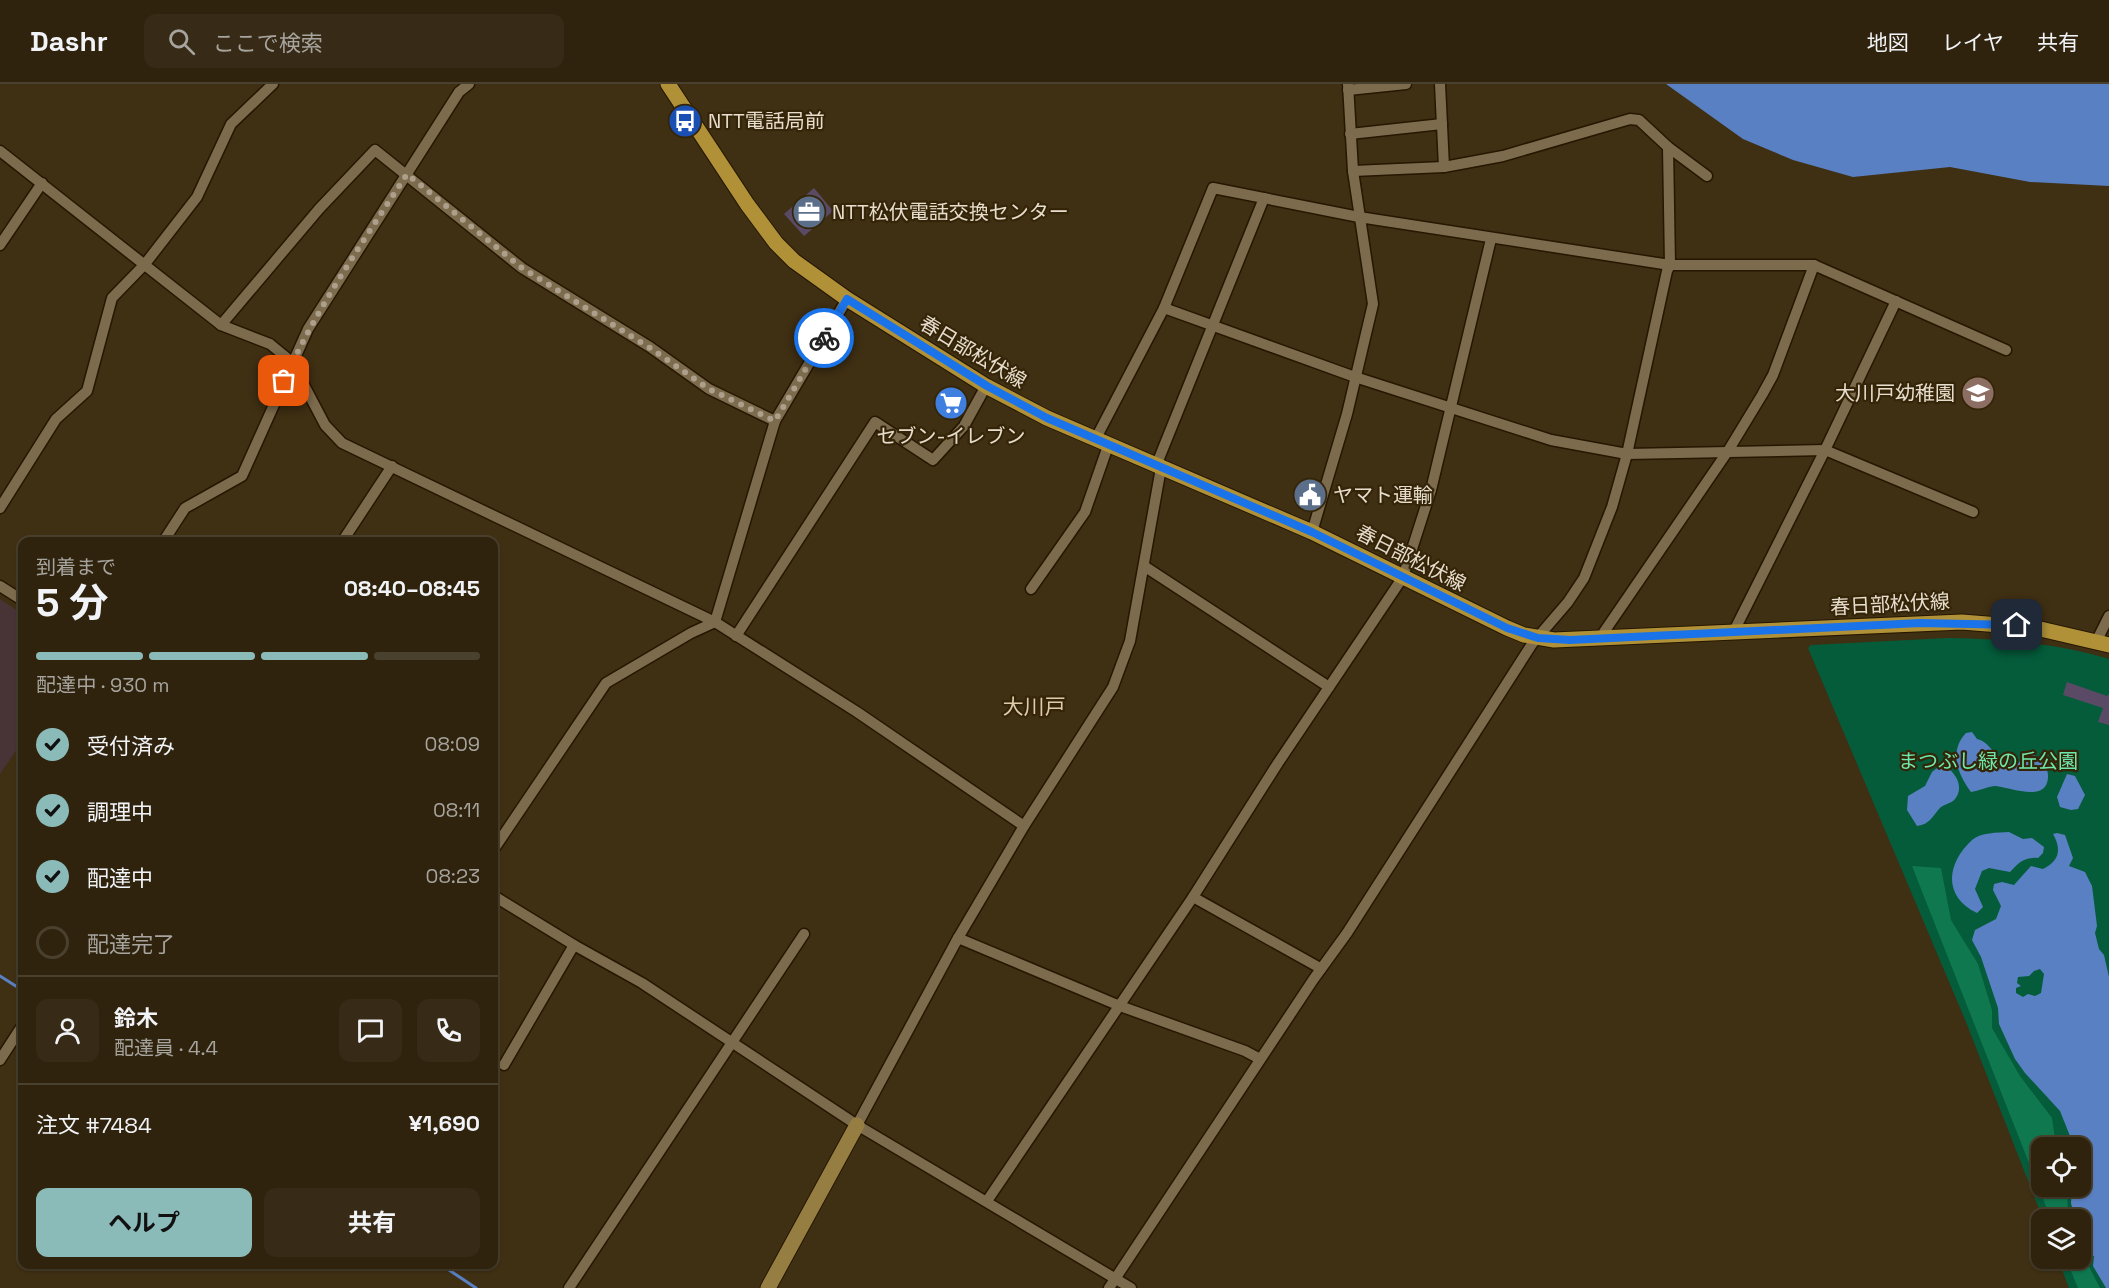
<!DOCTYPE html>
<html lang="ja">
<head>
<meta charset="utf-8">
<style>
  :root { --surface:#2f230e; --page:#372b17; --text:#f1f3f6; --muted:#a7a49e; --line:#4a402e; --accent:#8bbbb9 }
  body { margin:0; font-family:"Space Grotesk","Noto Sans JP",sans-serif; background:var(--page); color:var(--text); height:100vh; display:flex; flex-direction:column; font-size:22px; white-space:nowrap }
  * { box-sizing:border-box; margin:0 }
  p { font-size:20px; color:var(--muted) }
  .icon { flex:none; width:33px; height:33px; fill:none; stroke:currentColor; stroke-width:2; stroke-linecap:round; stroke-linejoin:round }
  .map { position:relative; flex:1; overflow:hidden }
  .sheet { position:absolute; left:18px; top:453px; width:480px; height:732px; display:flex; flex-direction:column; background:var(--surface); border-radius:12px; box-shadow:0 2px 4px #0004,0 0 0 2px var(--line) }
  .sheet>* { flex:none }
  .fabs { position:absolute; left:2031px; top:1053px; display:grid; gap:12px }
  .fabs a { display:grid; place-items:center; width:60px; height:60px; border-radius:12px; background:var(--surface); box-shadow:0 2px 4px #0004,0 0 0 2px var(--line); font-size:30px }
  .pin { position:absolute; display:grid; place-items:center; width:51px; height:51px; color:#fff; margin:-26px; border-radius:12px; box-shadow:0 3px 9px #0006 }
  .courier { position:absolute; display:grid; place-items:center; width:60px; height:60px; margin:-30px; border:4px solid #1a73e8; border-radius:50%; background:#fff; color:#222; box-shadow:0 2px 8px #0007 }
  .summary em { font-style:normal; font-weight:700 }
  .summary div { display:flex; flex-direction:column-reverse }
  .summary { display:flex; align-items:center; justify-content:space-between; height:102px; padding:0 18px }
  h1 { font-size:39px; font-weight:700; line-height:45px }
  .bar { display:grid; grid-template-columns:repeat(4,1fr); gap:9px 6px; align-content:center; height:72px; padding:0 18px }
  .bar i { height:8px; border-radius:4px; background:var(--line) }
  .bar .current { background:var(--accent) }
  .bar p { grid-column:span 4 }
  .line { display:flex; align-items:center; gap:15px; padding:0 18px; border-top:2px solid var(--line) }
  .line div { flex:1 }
  .round { display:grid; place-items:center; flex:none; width:63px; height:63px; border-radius:12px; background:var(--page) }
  ol { padding:0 18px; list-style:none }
  li { display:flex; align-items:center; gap:18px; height:66px }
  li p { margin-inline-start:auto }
  li .icon { padding:6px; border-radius:50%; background:var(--accent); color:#111; stroke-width:4 }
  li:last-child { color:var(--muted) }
  li i { width:33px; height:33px; border:3px solid var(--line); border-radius:50% }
  .button { display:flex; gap:12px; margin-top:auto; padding:12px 18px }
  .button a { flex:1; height:69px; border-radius:12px; background:var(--accent); color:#111; font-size:24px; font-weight:700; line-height:69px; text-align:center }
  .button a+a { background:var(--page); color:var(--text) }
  header { display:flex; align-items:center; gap:36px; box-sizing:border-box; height:84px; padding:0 30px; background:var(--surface); border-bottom:2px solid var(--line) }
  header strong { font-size:28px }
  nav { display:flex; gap:33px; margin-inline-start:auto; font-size:21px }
  .search { width:420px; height:54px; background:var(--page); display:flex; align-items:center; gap:15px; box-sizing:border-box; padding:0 21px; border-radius:12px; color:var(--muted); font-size:22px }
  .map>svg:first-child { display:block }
</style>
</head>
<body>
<header>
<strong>Dashr</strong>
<div class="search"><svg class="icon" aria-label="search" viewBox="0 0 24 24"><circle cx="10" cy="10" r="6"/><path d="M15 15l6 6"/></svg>ここで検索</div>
<nav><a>地図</a><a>レイヤ</a><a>共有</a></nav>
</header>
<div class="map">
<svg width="2109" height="1204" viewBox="0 0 2109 1204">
  <rect width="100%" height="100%" fill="#3f2f13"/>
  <polygon fill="#483337" points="0,515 22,530 22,658 0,690"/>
  <path fill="#045c3b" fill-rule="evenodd" d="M 1948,554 C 2003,555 2057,559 2109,575 L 2109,1204 L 2069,1204 L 2058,1175 L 2080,1174 L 2080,1136 L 2043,1135 L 1966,938 L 1808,564 L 1811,561 ZM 2042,1064 L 2080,1064 L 2080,1102 L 2042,1102 Z"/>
  <g fill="#0f784f">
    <polygon points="1912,782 1941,784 1951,836 1978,880 1992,926 1992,944 2020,992 2052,1034 2055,1055 2060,1063 2042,1064 2042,1102 2067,1103 2068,1135 2051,1135"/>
    <polygon points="2081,1167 2100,1204 2078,1204 2066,1175 2080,1174"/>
  </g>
  <g fill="#5980c2" fill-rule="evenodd">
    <polygon points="1666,0 2109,0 2109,102 2030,98 1950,83 1853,93 1793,76 1743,55"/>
    <path d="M 1972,648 L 1977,655 C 1993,658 1994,680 2017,681 L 2024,672 L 2034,671 C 2042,676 2049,684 2048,694 C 2046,720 2008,702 1994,702 C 1986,703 1979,707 1971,708 C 1957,689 1949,667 1966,649 Z"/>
    <path d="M 1941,681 C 1953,684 1966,702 1955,715 C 1951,720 1943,720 1939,725 C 1932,733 1930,740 1917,742 L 1907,726 L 1908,712 L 1925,702 L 1932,688 Z"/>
    <polygon points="2067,690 2075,692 2085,711 2078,725 2071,726 2060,723 2057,713"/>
    <path d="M 2009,748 L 2023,755 L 2032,754 L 2044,763 L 2043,769 L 2038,774 C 2024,773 2019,778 2010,788 L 1989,784 L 1982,787 L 1975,805 L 1983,823 L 1977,829 C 1942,812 1947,779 1972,756 C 1981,748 1997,749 2009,748 Z"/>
    <path d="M 2057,749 L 2065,751 L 2073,774 L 2069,782 L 2085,788 L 2092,802 L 2097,842 L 2095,849 L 2099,865 L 2104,871 L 2109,893 L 2109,1204 L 2106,1204 L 2093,1182 L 2094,1172 L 2090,1171 C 2084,1158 2080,1149 2080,1136 L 2075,1135 L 2071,1119 L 2072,1103 L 2080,1102 L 2080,1064 L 2070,1063 L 2070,1052 L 2060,1027 L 2025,989 L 2015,975 L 1999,940 L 1998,924 L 1981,873 L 1972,856 L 1975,846 L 1996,835 L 2001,822 L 1993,806 L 1994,800 L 2002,798 L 2014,801 L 2031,782 L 2043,785 C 2059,777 2062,766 2053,750 ZM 2040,885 L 2044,890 L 2041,909 L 2035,912 L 2028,910 L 2023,913 L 2016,909 L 2016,904 L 2021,902 L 2017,899 L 2018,893 L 2029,892 L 2034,887 Z"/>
  </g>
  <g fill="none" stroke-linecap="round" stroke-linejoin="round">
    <g stroke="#5980c2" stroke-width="3">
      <polyline points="0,892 22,906"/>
      <polyline points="440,1180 476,1204"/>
    </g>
  </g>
  <g fill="#5b4a65">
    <polygon points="814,104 833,127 804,152 784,130"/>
    <polygon points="2067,598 2107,612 2109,610 2109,641 2098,638 2103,624 2063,611"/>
  </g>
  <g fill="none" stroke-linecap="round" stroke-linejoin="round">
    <defs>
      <g id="street">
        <polyline points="1440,0 1444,83"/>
        <polyline points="1348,6 1406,0"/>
        <polyline points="1350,50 1442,40"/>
        <polyline points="0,67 221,241 270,260 292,278 325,341 342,359 715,538 857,628 1024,742"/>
        <polyline points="1353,87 1444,83 1503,72 1630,35 1639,36 1668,63 1707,92"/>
        <polyline points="0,161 42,99"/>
        <polyline points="1164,224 1355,293 1551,356 1627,370 1825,366 1973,428"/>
        <polyline points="221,241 319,125 375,66 522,184 650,263 709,305 775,337"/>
        <polyline points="1095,356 1164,224 1213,104 1359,133 1670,181 1814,181 2006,266"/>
        <polyline points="1156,382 1264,114"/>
        <polyline points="0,424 56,335 87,307 112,214 145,180 197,113 231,40 273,0"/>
        <polyline points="1312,448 1347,330 1373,220 1353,87 1348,0"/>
        <polyline points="163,458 185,424 242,392 308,245 459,8 469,0"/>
        <polyline points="342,458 392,382"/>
        <polyline points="1144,482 1329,603"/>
        <polyline points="0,502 22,516"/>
        <polyline points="1031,505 1085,428 1108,362"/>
        <polyline points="1733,549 1825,366 1896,217"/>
        <polyline points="736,552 875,338 933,376 964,342 986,302"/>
        <polyline points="1602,555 1604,548 1728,367 1762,311 1773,291 1814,181"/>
        <polyline points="2096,558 2109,532"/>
        <polyline points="494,765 606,599 691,549 715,538 775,337 847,215"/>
        <polyline points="494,812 574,861 642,899 857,1041 1131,1204"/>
        <polyline points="1193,813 1320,884"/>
        <polyline points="958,854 1120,922 1245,967 1260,975"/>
        <polyline points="0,976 22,942"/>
        <polyline points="504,981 574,861"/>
        <polyline points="857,1041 958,854 1024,742 1113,603 1130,557 1161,384"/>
        <polyline points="987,1117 1193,813 1278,679 1403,493 1431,406 1491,155"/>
        <polyline points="569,1204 804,850"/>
        <polyline points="1109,1204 1313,896 1347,849 1532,560 1568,518 1584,494 1612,423 1627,370 1667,187 1670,181 1668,63"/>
      </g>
      <polyline id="secondary" points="768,1204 857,1041"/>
      <polyline id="primary" points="668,0 747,120 776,159 794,177 847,215 986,302 1047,334 1312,448 1507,544 1524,551 1554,556 1962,538 2036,544 2109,561"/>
    </defs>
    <use href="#street" stroke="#261700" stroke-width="13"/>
    <use href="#secondary" stroke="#261700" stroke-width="17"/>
    <use href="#primary" stroke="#261700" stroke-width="17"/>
    <use href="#street" stroke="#7d6b4d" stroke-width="10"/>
    <use href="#secondary" stroke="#967e42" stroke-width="15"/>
    <use href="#primary" stroke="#b09138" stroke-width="15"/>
  </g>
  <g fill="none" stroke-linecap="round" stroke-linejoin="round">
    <path stroke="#aca08c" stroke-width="6" stroke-dasharray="0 10.8" d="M 284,297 C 317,223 363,158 407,90 L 522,184 L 650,264 L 709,305 L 775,337 L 824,254"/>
    <polyline stroke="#1a73e8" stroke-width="8" points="824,254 847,215 987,302 1047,334 1312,448 1507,544 1538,554 1570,556 1920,539 2017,541"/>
  </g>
  <defs>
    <symbol id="bus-disc" viewBox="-11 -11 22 22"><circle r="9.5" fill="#1a4fb4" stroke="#352508"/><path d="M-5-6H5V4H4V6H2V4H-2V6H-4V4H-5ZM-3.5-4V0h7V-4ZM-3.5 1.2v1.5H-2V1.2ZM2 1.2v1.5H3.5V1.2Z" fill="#fff"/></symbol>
    <symbol id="office-disc" viewBox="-11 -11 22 22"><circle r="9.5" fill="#5c6f8a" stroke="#352508"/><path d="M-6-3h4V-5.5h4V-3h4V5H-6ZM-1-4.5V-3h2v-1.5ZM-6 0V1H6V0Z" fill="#fff"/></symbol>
    <symbol id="school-disc" viewBox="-11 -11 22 22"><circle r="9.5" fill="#8d6e63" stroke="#352508"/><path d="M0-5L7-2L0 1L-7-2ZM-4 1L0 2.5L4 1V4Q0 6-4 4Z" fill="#fff"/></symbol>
    <symbol id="supermarket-disc" viewBox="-11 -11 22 22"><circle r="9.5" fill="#3f7fe0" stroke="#352508"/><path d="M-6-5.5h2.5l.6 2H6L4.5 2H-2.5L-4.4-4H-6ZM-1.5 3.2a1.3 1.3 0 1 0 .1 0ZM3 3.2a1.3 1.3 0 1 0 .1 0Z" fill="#fff"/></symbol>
    <symbol id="civic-disc" viewBox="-11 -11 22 22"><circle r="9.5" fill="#5c6f8a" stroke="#352508"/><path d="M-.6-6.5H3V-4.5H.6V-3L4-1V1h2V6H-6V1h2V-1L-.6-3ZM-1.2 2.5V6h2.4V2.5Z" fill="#fff"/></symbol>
  </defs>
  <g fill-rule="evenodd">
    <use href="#bus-disc" x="666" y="18" width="38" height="38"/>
    <use href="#office-disc" x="790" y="109" width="38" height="38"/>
    <use href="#school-disc" x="1959" y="290" width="38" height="38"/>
    <use href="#supermarket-disc" x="932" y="300" width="38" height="38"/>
    <use href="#civic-disc" x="1291" y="392" width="38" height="38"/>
  </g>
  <g text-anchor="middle" stroke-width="4.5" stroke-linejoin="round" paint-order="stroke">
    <g font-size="20" fill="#e7ddcd" stroke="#352508" text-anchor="start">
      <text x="708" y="44">NTT電話局前</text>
      <text x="832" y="135">NTT松伏電話交換センター</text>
      <text x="1955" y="316" text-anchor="end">大川戸幼稚園</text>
      <text x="951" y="359" text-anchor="middle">セブン-イレブン</text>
      <text x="1333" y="418">ヤマト運輸</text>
    </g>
    <g font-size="20" fill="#e7ddcd" stroke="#352508">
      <text transform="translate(973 268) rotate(31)" y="7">春日部松伏線</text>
      <text transform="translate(1411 474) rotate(27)" y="7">春日部松伏線</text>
      <text transform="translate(1890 520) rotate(-3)" y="7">春日部松伏線</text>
    </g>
    <g font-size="20" fill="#6de7ac" stroke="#352508">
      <text x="1988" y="684">まつぶし緑の丘公園</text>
    </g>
    <g font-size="21" fill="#dfcaaa" stroke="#352508">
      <text x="1034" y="630">大川戸</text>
    </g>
  </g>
</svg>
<div class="fabs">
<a><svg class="icon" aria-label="locate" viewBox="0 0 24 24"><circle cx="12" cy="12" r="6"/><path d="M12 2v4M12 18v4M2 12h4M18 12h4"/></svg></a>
<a><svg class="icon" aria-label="layers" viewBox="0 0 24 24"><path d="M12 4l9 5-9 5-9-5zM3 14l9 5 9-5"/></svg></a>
</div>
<div class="pin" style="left:284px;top:297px;background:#ea580c"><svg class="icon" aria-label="bag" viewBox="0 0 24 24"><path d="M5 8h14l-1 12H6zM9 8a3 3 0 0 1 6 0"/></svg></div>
<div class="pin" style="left:2017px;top:541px;background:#1f2937"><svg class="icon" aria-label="home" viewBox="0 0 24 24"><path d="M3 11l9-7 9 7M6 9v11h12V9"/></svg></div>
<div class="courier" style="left:824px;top:254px"><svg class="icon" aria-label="bike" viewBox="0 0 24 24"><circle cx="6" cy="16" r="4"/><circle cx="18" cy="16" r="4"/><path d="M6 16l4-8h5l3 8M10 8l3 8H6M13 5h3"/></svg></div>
<section class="sheet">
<div class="summary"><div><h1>5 分</h1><p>到着まで</p></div><em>08:40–08:45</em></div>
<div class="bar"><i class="current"></i><i class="current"></i><i class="current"></i><i></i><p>配達中 · 930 m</p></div>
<ol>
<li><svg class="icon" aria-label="check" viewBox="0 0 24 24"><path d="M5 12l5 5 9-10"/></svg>受付済み<p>08:09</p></li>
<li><svg class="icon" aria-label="check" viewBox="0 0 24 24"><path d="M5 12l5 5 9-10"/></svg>調理中<p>08:11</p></li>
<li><svg class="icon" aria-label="check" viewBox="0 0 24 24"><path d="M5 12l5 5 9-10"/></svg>配達中<p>08:23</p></li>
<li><i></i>配達完了</li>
</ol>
<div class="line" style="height:108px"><a class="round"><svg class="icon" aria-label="person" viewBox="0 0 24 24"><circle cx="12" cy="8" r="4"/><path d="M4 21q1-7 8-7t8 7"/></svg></a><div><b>鈴木</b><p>配達員 · 4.4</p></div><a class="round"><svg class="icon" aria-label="chat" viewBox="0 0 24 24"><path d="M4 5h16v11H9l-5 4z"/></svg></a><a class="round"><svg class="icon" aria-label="phone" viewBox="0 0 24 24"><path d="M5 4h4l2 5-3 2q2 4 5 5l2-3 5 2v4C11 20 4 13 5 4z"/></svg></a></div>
<div class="line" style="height:78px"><div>注文 #7484</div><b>¥1,690</b></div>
<div class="button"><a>ヘルプ</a><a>共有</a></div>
</section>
</div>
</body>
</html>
